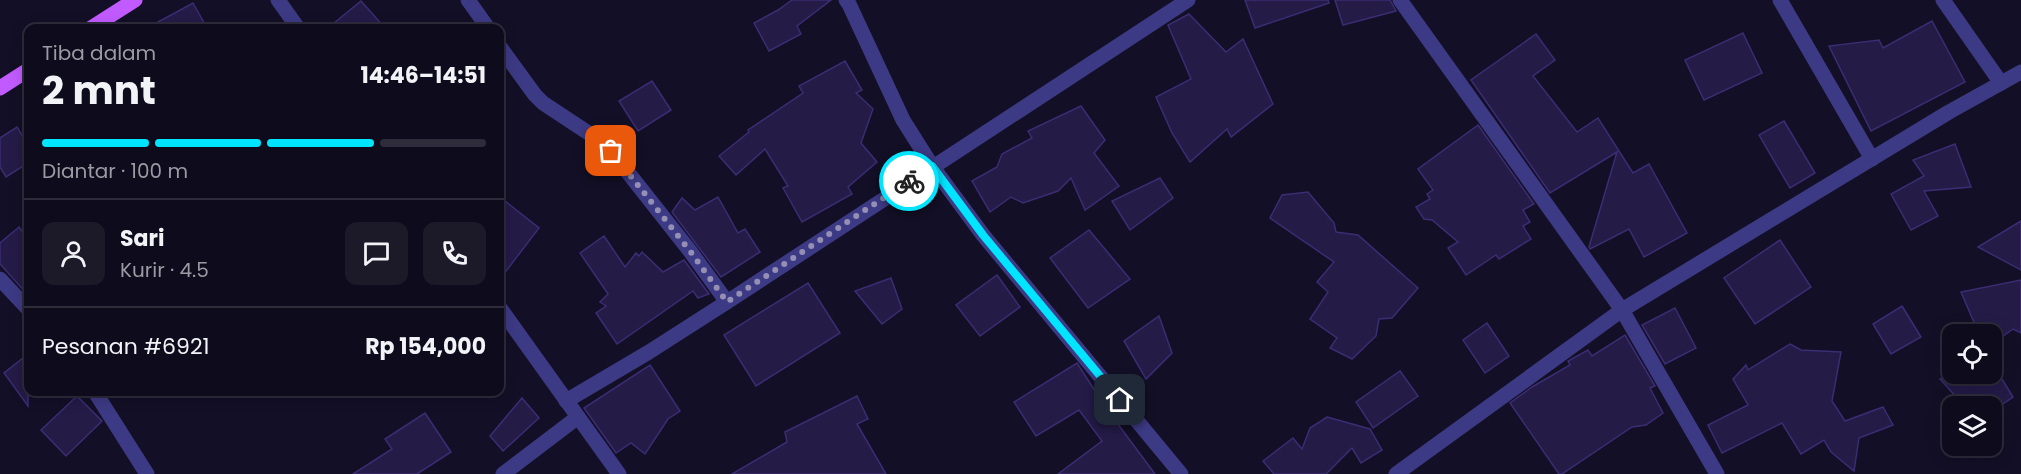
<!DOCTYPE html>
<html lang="id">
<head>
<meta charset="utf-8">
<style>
  :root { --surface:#0e0b1c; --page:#1c1929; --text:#f1f3f6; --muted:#9b9ba3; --line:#2e2b3b; --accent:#00e5ff }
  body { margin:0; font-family:Poppins,sans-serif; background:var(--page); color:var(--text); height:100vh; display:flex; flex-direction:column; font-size:22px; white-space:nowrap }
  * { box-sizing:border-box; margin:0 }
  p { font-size:20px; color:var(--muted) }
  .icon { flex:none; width:33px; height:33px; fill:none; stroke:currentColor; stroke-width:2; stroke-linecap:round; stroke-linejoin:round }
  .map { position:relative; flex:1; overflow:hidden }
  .details { position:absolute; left:24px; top:24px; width:480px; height:372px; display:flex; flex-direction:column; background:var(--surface); border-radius:12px; box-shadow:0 3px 15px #0003,0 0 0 2px var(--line) }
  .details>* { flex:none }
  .buttons { position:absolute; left:1942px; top:324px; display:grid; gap:12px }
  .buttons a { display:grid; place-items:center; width:60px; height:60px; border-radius:12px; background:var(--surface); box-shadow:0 3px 15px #0003,0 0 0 2px var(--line); font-size:30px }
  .pin { position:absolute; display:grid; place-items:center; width:51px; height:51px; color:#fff; margin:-26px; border-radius:12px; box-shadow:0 3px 9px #0006 }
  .courier { position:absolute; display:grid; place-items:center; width:60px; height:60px; margin:-30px; border:4px solid #00e5ff; border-radius:50%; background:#fff; color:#222; box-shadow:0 2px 8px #0007 }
  .headline em { font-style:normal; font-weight:700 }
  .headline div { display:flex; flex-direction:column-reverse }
  .headline { display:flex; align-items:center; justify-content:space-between; height:102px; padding:0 18px }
  h1 { font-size:39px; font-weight:700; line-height:45px }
  .bar { display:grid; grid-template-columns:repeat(4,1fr); gap:9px 6px; align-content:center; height:72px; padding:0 18px }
  .bar i { height:8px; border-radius:4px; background:var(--line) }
  .bar .active { background:var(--accent) }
  .bar p { grid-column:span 4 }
  .line { display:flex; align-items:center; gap:15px; padding:0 18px; border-top:2px solid var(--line) }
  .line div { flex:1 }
  .round { display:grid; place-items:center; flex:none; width:63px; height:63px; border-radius:12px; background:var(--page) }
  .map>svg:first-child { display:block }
</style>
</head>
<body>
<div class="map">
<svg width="2021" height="474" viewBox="0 0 2021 474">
  <rect width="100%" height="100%" fill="#130f26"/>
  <g fill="#241b47" stroke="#3b2d73" stroke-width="1.5">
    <polygon points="792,0 831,0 797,26 801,34 769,51 754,23 778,10"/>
    <polygon points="1245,0 1328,0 1329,3 1255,28"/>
    <polygon points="1335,0 1390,0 1396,11 1343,25"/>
    <polygon points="361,1 385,28 328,28"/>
    <polygon points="193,3 207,28 147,28"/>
    <polygon points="1189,14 1226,52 1243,39 1273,104 1231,137 1227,129 1190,162 1172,133 1156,97 1191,79 1168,25"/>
    <polygon points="1932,21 1965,82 1871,131 1829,46 1879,40 1883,48"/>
    <polygon points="1743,33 1762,73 1704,100 1685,60"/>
    <polygon points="1536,34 1555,60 1533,76 1577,132 1598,118 1633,173 1649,164 1687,233 1644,257 1629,229 1590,249 1589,247 1617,152 1550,193 1471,80"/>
    <polygon points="845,61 862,90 856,93 873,109 861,143 877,162 848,187 852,194 802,222 783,188 788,186 765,149 736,175 719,156 749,132 748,130 803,93 799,86"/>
    <polygon points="652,81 671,110 638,131 619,101"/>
    <polygon points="1081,106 1105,140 1094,153 1119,186 1085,210 1071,178 1058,191 1023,203 1011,197 990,212 972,181 997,167 1002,154 1032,138 1028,131"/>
    <polygon points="1784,121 1815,173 1790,188 1759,135"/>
    <polygon points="1478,125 1534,204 1523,210 1530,222 1523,226 1531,239 1499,259 1496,255 1466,275 1448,248 1458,242 1432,220 1424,219 1416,207 1430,199 1427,194 1433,190 1418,169"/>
    <polygon points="17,127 28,145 28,163 6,177 0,167 0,138"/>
    <polygon points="1955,144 1971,187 1924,191 1938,216 1911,230 1891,194 1924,176 1913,160"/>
    <polygon points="1160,178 1173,198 1130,230 1112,201"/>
    <polygon points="1308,192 1334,223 1336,232 1358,235 1418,288 1392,318 1379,319 1376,336 1352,359 1330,348 1337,338 1310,319 1328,292 1317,282 1334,262 1270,218 1282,195"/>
    <polygon points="500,197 539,228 500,279"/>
    <polygon points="718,197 738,233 745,229 760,252 721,277 672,212 682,198 695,210"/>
    <polygon points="2021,221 2021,270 1978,247"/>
    <polygon points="19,227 28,239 28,295 0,264 0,243"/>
    <polygon points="1089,230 1130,279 1088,308 1050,258"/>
    <polygon points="604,236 625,267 636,253 639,256 642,252 663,272 684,260 709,294 698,298 693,291 617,344 596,313 606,306 600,302 608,294 580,253"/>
    <polygon points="1780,240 1811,287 1755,324 1724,278"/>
    <polygon points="997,275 1020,307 980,336 956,305"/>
    <polygon points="891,278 902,309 882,324 855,291"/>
    <polygon points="2021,280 2021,333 2013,329 1992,344 1992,334 1979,334 1961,292"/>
    <polygon points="808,283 840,333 756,386 724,335"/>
    <polygon points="1902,306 1921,337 1891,354 1873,324"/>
    <polygon points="1675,308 1696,348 1665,364 1642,325"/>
    <polygon points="1159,316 1172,353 1146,379 1124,341"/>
    <polygon points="1487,323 1509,356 1485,373 1463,340"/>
    <polygon points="1625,335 1655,386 1650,388 1663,413 1646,425 1632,427 1562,474 1559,474 1510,403 1532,387 1570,365 1568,361 1588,350 1592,356"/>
    <polygon points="1790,344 1801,350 1841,352 1832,401 1845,421 1883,407 1893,425 1859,438 1854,471 1831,452 1824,440 1801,454 1782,423 1722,453 1708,425 1748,405 1733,379 1746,365 1748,370"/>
    <polygon points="28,354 28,406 4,373"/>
    <polygon points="1077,363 1106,408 1155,474 1058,474 1102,441 1079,410 1036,436 1014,402"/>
    <polygon points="650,365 680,411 668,419 645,454 631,443 616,453 584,408"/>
    <polygon points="1400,371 1418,396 1373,428 1356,402"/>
    <polygon points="1958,374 1999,374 2013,397 2000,406 1964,406 1940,379"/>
    <polygon points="77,396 102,421 66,456 41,430"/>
    <polygon points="857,396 868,419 857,424 886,474 732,474 787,442 785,432"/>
    <polygon points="522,398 539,418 503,451 490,436"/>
    <polygon points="425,413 451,452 417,474 353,474 392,449 385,439"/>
    <polygon points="1327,417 1370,429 1382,450 1361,463 1352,448 1326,474 1274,474 1263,461 1293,438 1302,449 1310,428"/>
  </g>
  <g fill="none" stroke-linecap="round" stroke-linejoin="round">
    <g stroke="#3d3a85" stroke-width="15">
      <polyline points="278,0 298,28"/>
      <polyline points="468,0 488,28"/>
      <polyline points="846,0 849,4 903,120 932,166 983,235 1181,474"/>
      <polyline points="1400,0 1622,310 1717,474"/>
      <polyline points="1780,0 1872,159"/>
      <polyline points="1943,0 2001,83"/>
      <polyline points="500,47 535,95 543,103 602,142 611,151 690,251 727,302"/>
      <polyline points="0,279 28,309"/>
      <polyline points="500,308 619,474"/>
      <polyline points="95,392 147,474"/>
      <polyline points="566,401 649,352 727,302 1188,0"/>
      <polyline points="503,474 578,417"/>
      <polyline points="1396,474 1622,310 1949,112 2021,72"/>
    </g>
    <g stroke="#c25bff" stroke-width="15">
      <polyline points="91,28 135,0"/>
      <polyline points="0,88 28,70"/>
    </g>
  </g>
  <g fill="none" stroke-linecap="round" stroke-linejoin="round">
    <polyline stroke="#948fb3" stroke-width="6" stroke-dasharray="0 10.8" points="611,151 690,251 727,302 909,181"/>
    <polyline stroke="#00e5ff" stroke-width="8" points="909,181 932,166 983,235 1120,400"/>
  </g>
</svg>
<div class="buttons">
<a><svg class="icon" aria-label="locate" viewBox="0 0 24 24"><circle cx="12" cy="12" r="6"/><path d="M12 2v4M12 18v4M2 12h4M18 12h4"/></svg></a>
<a><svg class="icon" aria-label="layers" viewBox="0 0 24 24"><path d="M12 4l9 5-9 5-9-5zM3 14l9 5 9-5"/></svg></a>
</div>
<div class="pin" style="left:611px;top:151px;background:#ea580c"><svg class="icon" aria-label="bag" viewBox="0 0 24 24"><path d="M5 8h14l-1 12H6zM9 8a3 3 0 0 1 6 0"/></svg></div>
<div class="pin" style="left:1120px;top:400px;background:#1f2937"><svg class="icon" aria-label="home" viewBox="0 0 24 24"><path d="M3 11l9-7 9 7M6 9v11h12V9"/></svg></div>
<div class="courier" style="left:909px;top:181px"><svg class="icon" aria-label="bike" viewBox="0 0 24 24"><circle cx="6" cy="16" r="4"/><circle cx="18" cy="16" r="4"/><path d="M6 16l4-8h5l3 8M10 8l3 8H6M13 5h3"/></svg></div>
<section class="details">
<div class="headline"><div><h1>2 mnt</h1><p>Tiba dalam</p></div><em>14:46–14:51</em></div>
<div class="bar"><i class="active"></i><i class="active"></i><i class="active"></i><i></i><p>Diantar · 100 m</p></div>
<div class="line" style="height:108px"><a class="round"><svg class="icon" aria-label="person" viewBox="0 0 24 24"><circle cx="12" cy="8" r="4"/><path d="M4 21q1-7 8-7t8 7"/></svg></a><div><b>Sari</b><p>Kurir · 4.5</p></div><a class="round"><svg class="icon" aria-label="chat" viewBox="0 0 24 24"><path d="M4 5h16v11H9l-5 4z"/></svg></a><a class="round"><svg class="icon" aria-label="phone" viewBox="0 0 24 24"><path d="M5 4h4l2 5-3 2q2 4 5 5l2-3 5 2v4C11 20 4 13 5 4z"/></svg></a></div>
<div class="line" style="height:78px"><div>Pesanan #6921</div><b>Rp 154,000</b></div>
</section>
</div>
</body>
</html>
